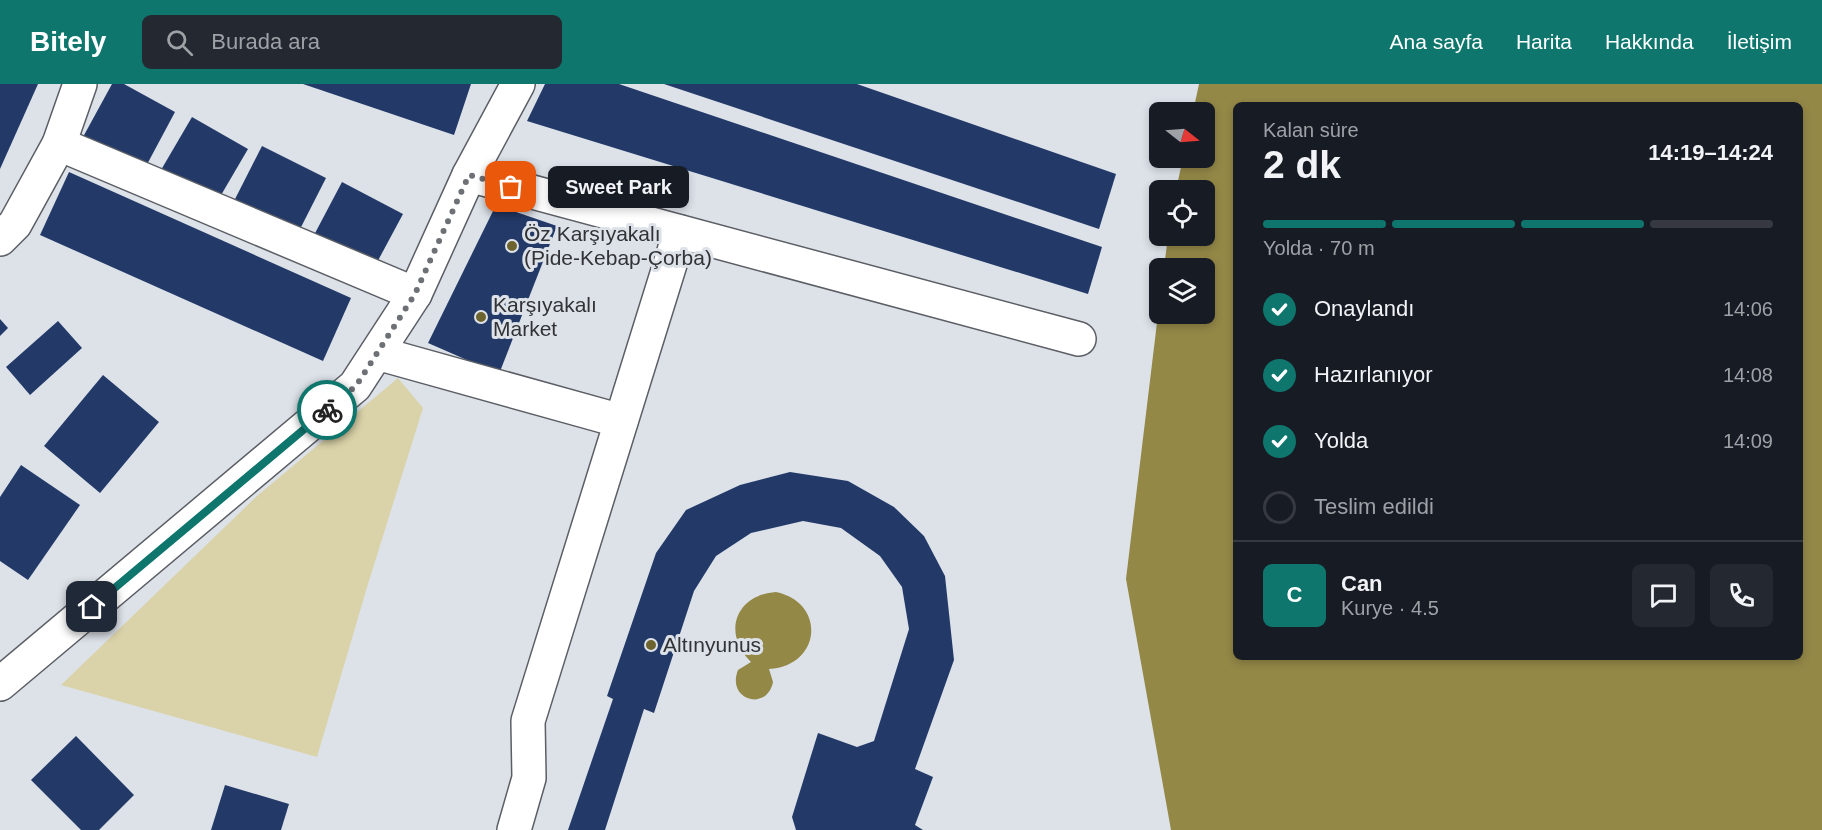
<!DOCTYPE html>
<html lang="tr">
<head>
<meta charset="utf-8">
<style>
  :root { --surface:#171b24; --page:#242831; --text:#f1f3f6; --muted:#9ea1a6; --line:#363941; --accent:#0f766e }
  body { margin:0; font-family:Arial,sans-serif; background:var(--page); color:var(--text); height:100vh; display:flex; flex-direction:column; font-size:22px; white-space:nowrap }
  * { box-sizing:border-box; margin:0 }
  p { font-size:20px; color:var(--muted) }
  .icon { flex:none; width:33px; height:33px; fill:none; stroke:currentColor; stroke-width:2; stroke-linecap:round; stroke-linejoin:round }
  .map { position:relative; flex:1; overflow:hidden }
  .sheet { position:absolute; left:1233px; top:18px; width:570px; height:558px; display:flex; flex-direction:column; background:var(--surface); border-radius:9px; box-shadow:0 3px 9px #0003 }
  .sheet>* { flex:none }
  .needle { width:39px; rotate:107deg }
  .fabs { position:absolute; left:1149px; top:18px; display:grid; gap:12px }
  .fabs a { display:grid; place-items:center; width:66px; height:66px; border-radius:9px; background:var(--surface); box-shadow:0 3px 9px #0003; font-size:30px }
  .pin { position:absolute; display:grid; place-items:center; width:51px; height:51px; color:#fff; margin:-26px; border-radius:12px; box-shadow:0 3px 9px #0006 }
  .courier { position:absolute; display:grid; place-items:center; width:60px; height:60px; margin:-30px; border:4px solid #0f766e; border-radius:50%; background:#fff; color:#222; box-shadow:0 2px 8px #0007 }
  .bubble { position:absolute; height:42px; border-radius:9px; background:var(--surface); box-shadow:0 3px 9px #0003; font-size:20px; font-weight:700; line-height:42px; text-align:center }
  .headline em { font-style:normal; font-weight:700 }
  .headline div { display:flex; flex-direction:column-reverse }
  .headline { display:flex; align-items:center; justify-content:space-between; height:102px; padding:0 30px }
  h1 { font-size:39px; font-weight:700; line-height:45px }
  .bar { display:grid; grid-template-columns:repeat(4,1fr); gap:9px 6px; align-content:center; height:72px; padding:0 30px }
  .bar i { height:8px; border-radius:4px; background:var(--line) }
  .bar .on { background:var(--accent) }
  .bar p { grid-column:span 4 }
  .line { display:flex; align-items:center; gap:15px; padding:0 30px; border-top:2px solid var(--line) }
  .line div { flex:1 }
  .round { display:grid; place-items:center; flex:none; width:63px; height:63px; border-radius:9px; background:var(--page) }
  ol { padding:0 30px; list-style:none }
  li { display:flex; align-items:center; gap:18px; height:66px }
  li p { margin-inline-start:auto }
  li .icon { padding:6px; border-radius:50%; background:var(--accent); color:#fff; stroke-width:4 }
  li:last-child { color:var(--muted) }
  li i { width:33px; height:33px; border:3px solid var(--line); border-radius:50% }
  header { display:flex; align-items:center; gap:36px; box-sizing:border-box; height:84px; padding:0 30px; background:var(--accent); color:#fff }
  header strong { font-size:28px }
  nav { display:flex; gap:33px; margin-inline-start:auto; font-size:21px }
  .search { width:420px; height:54px; background:var(--page); display:flex; align-items:center; gap:15px; box-sizing:border-box; padding:0 21px; border-radius:9px; color:var(--muted); font-size:22px }
  .map>svg:first-child { display:block }
</style>
</head>
<body>
<header>
<strong>Bitely</strong>
<div class="search"><svg class="icon" aria-label="search" viewBox="0 0 24 24"><circle cx="10" cy="10" r="6"/><path d="M15 15l6 6"/></svg>Burada ara</div>
<nav><a>Ana sayfa</a><a>Harita</a><a>Hakkında</a><a>İletişim</a></nav>
</header>
<div class="map">
<svg width="1822" height="746" viewBox="0 0 1822 746">
  <rect width="100%" height="100%" fill="#dde2e9"/>
  <polygon fill="#dad3a9" points="398,294 423,324 368,500 317,673 61,601 257,412"/>
  <g fill="#948847" fill-rule="evenodd">
    <path d="M 1199,0 L 1822,0 L 1822,746 L 1171,746 L 1126,495 L 1159,222 L 1160,230 L 1204,230 L 1204,184 L 1164,184 L 1168,152 L 1204,152 L 1204,106 L 1176,106 L 1183,74 L 1204,74 L 1204,28 L 1193,28 ZM 1236,21 L 1800,21 L 1800,573 L 1236,573 Z"/>
    <path d="M 776,508 C 827,519 821,582 769,585 L 773,598 C 767,628 726,616 738,586 L 751,578 C 722,550 735,511 776,508 Z"/>
  </g>
  <g fill="#233a69">
    <polygon points="0,0 38,0 0,85"/>
    <polygon points="112,0 124,0 175,28 144,86 83,53"/>
    <polygon points="303,0 471,0 454,51"/>
    <polygon points="545,0 619,0 1102,163 1088,210 527,37"/>
    <polygon points="664,0 857,0 1116,90 1099,145"/>
    <polygon points="192,33 248,65 217,118 161,86"/>
    <polygon points="262,62 326,94 296,153 232,121"/>
    <polygon points="69,88 351,214 323,277 40,151"/>
    <polygon points="342,98 403,130 374,184 313,153"/>
    <polygon points="496,121 557,142 499,290 428,259"/>
    <polygon points="0,235 8,244 0,252"/>
    <polygon points="58,237 82,264 30,311 6,283"/>
    <polygon points="103,291 159,338 100,409 44,362"/>
    <polygon points="21,381 80,421 28,496 0,477 0,413"/>
    <polygon points="790,388 848,397 894,423 924,452 945,492 954,576 915,685 933,693 915,741 923,746 796,746 792,733 818,649 857,663 874,657 909,545 902,503 880,472 841,444 803,437 751,449 716,472 694,507 654,629 644,625 605,746 568,746 613,615 607,612 656,469 686,426 740,401"/>
    <polygon points="76,652 134,711 99,746 81,746 31,696"/>
    <polygon points="225,701 289,720 281,746 211,746"/>
  </g>
  <g fill="none" stroke-linecap="round" stroke-linejoin="round">
    <defs>
      <g id="minor">
        <polyline points="59,60 415,210"/>
        <polyline points="469,91 1079,255"/>
        <polyline points="0,155 15,140 59,60 80,0"/>
        <polyline points="377,269 621,337"/>
        <polyline points="0,600 355,302 415,210 469,91 518,0"/>
        <polyline points="514,746 529,694 528,637 680,148"/>
      </g>
    </defs>
    <use href="#minor" stroke="#5b5e65" stroke-width="36"/>
    <use href="#minor" stroke="#fff" stroke-width="33"/>
  </g>
  <g fill="none" stroke-linecap="round" stroke-linejoin="round">
    <polyline stroke="#6d7075" stroke-width="6" stroke-dasharray="0 10.8" points="327,326 356,302 415,210 469,91 511,103"/>
    <polyline stroke="#0f766e" stroke-width="8" points="92,523 327,326"/>
  </g>
  <g fill="#6d632f" stroke="#dde2e9" stroke-width="2">
    <circle cx="512" cy="162" r="6"/>
    <circle cx="481" cy="233" r="6"/>
    <circle cx="651" cy="561" r="6"/>
  </g>
  <g text-anchor="middle" stroke-width="6" stroke-linejoin="round" paint-order="stroke">
    <g font-size="21" fill="#313336" stroke="#dde2e9" text-anchor="start">
      <text x="524" y="157">Öz Karşıyakalı<tspan x="524" dy="24">(Pide-Kebap-Çorba)</tspan></text>
      <text x="493" y="228">Karşıyakalı<tspan x="493" dy="24">Market</tspan></text>
      <text x="663" y="568">Altınyunus</text>
    </g>
  </g>
</svg>
<div class="fabs">
<a><svg class="needle" viewBox="-14 -14 28 28"><path d="M0-13l5 13h-10z" fill="#e53935"/><path d="M0 13l5-13h-10z" fill="#9ea1a6"/></svg></a>
<a><svg class="icon" aria-label="locate" viewBox="0 0 24 24"><circle cx="12" cy="12" r="6"/><path d="M12 2v4M12 18v4M2 12h4M18 12h4"/></svg></a>
<a><svg class="icon" aria-label="layers" viewBox="0 0 24 24"><path d="M12 4l9 5-9 5-9-5zM3 14l9 5 9-5"/></svg></a>
</div>
<div class="pin" style="left:511px;top:103px;background:#ea580c"><svg class="icon" aria-label="bag" viewBox="0 0 24 24"><path d="M5 8h14l-1 12H6zM9 8a3 3 0 0 1 6 0"/></svg></div>
<div class="pin" style="left:92px;top:523px;background:#1f2937"><svg class="icon" aria-label="home" viewBox="0 0 24 24"><path d="M3 11l9-7 9 7M6 9v11h12V9"/></svg></div>
<div class="courier" style="left:327px;top:326px"><svg class="icon" aria-label="bike" viewBox="0 0 24 24"><circle cx="6" cy="16" r="4"/><circle cx="18" cy="16" r="4"/><path d="M6 16l4-8h5l3 8M10 8l3 8H6M13 5h3"/></svg></div>
<div class="bubble" style="left:548px;top:82px;width:141px">Sweet Park</div>
<section class="sheet">
<div class="headline"><div><h1>2 dk</h1><p>Kalan süre</p></div><em>14:19–14:24</em></div>
<div class="bar"><i class="on"></i><i class="on"></i><i class="on"></i><i></i><p>Yolda · 70 m</p></div>
<ol>
<li><svg class="icon" aria-label="check" viewBox="0 0 24 24"><path d="M5 12l5 5 9-10"/></svg>Onaylandı<p>14:06</p></li>
<li><svg class="icon" aria-label="check" viewBox="0 0 24 24"><path d="M5 12l5 5 9-10"/></svg>Hazırlanıyor<p>14:08</p></li>
<li><svg class="icon" aria-label="check" viewBox="0 0 24 24"><path d="M5 12l5 5 9-10"/></svg>Yolda<p>14:09</p></li>
<li><i></i>Teslim edildi</li>
</ol>
<div class="line" style="height:108px"><b class="round" style="background:var(--accent);color:#fff">C</b><div><b>Can</b><p>Kurye · 4.5</p></div><a class="round"><svg class="icon" aria-label="chat" viewBox="0 0 24 24"><path d="M4 5h16v11H9l-5 4z"/></svg></a><a class="round"><svg class="icon" aria-label="phone" viewBox="0 0 24 24"><path d="M5 4h4l2 5-3 2q2 4 5 5l2-3 5 2v4C11 20 4 13 5 4z"/></svg></a></div>
</section>
</div>
</body>
</html>
